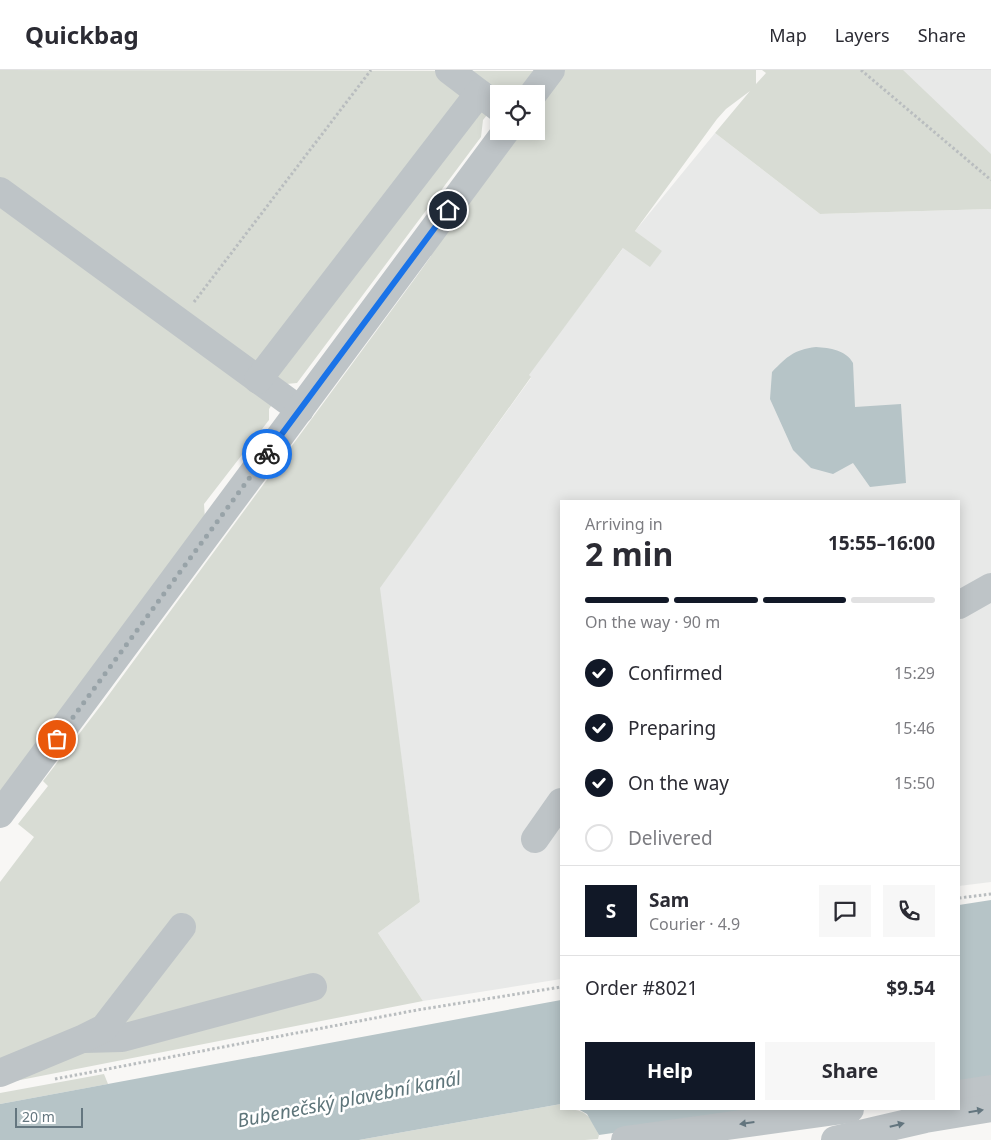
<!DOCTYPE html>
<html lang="en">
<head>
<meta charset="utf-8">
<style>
  :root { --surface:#fff; --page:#f7f7f7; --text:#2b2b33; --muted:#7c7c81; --line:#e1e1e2; --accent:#111827 }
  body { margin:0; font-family:"Noto Sans",sans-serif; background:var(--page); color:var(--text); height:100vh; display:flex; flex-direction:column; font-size:19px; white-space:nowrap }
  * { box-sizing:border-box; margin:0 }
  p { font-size:16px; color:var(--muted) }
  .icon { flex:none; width:28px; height:28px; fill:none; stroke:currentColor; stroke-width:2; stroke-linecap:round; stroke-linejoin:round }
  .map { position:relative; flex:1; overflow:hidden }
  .details { position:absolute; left:560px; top:430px; width:400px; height:610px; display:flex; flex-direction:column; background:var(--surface); border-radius:0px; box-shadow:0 2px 12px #0003 }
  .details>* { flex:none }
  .controls { position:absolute; left:490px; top:15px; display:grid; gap:10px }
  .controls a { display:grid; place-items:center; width:55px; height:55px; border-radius:0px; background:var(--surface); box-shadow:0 2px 12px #0003; font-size:25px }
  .scale { position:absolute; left:15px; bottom:12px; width:68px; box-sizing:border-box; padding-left:5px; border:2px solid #64767f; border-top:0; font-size:14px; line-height:18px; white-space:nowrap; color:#64767f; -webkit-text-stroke:4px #fff; paint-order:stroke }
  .pin { position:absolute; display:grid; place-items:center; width:42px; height:42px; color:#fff; margin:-21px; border:2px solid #fff; border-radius:50%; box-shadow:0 1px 5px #0007 }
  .courier { position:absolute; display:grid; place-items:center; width:50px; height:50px; margin:-25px; border:4px solid #1a73e8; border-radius:50%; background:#fff; color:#222; box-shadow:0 1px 6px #0007 }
  .overview em { font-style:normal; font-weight:700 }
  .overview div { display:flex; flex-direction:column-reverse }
  .overview { display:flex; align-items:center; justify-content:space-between; height:85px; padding:0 25px }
  h1 { font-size:32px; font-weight:700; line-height:38px }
  .bar { display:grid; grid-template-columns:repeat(4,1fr); gap:8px 5px; align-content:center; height:60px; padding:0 25px }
  .bar i { height:6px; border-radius:4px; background:var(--line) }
  .bar .selected { background:var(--accent) }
  .bar p { grid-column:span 4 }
  .line { display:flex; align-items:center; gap:12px; padding:0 25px; border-top:1px solid var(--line) }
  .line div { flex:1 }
  .round { display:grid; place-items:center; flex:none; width:52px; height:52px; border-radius:0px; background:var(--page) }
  ol { padding:0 25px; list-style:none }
  li { display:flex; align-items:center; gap:15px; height:55px }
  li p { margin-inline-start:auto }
  li .icon { padding:5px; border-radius:50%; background:var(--accent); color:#fff; stroke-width:4 }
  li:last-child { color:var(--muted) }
  li i { width:28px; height:28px; border:2px solid var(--line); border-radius:50% }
  .cta { display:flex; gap:10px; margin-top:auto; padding:10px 25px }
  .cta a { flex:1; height:58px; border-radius:0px; background:var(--accent); color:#fff; font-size:20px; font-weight:700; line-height:58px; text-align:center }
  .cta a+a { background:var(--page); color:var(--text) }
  header { display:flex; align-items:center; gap:30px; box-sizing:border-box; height:70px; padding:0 25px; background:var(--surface); border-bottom:1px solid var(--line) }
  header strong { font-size:24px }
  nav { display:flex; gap:28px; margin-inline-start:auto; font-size:18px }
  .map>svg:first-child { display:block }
</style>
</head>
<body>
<header>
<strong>Quickbag</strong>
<nav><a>Map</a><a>Layers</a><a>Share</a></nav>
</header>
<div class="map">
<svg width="991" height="1070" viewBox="0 0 991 1070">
  <rect width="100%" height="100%" fill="#f8f7f5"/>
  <g fill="#e8e9e8">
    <polygon points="836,0 991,0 991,132"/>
    <polygon points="715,63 820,144 991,139 991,812 959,816 959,431 561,431 561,909 423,931 378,863 420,832 379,518 531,308 528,305 624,177 662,182 635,161"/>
  </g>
  <g fill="#d8dcd4">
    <polygon points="0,0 533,1 519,24 499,24 495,35 483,50 481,67 297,313 286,314 269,339 269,350 204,434 205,449 0,722"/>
    <polygon points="565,0 756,0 756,14 766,3 762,0 903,0 991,84 991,139 820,144 715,63 750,21 726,39 717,49 635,161 662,181 650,197 623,178 529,305 531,307 380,518 420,832 378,863 423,931 0,1014 0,812 34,767 18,754 48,716 43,711 102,634 416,207 431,186 430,184 519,61 536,61 536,38"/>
    <polygon points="104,1004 108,1014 0,1034 0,1023"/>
    <path d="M 561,1034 L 561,1039 C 585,1039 589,1043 599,1065 L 598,1069 L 585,1070 L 359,1070 Z"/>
  </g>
  <g fill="#b6c4c7">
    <path d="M 816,277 C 830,278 846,280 853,293 L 855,337 L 901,334 L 906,413 L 870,417 L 853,393 L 833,404 L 811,398 L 793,380 L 770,329 L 772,302 C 788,286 793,280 816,277 Z"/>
    <polygon points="991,830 991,1008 959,1013 959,835"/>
    <polygon points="561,930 561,1034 359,1070 0,1070 0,1034"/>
    <polygon points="578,1039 779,1039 599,1065 587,1044"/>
  </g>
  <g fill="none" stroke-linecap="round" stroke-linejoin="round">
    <g stroke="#b9bdbf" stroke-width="3" stroke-dasharray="2.5 2.5" stroke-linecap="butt">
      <polyline points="861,0 991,110"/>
      <polyline points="194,232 371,0"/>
      <polyline points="959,828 991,824"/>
      <polyline points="55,1009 417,940 561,917"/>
    </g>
    <g stroke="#bec4c7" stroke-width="28">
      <polyline points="449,0 499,38"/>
      <polyline points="533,24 551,0"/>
      <polyline points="0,121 300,340"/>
      <polyline points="258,310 479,23"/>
      <polyline points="959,535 991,517"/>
      <polyline points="0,744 506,61"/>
      <polyline points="535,769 561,732"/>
      <polyline points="84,969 122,968 313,917"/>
      <polyline points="0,1003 82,969 104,958 182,857"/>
      <polyline points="959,1024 991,1019"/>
      <polyline points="625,1070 850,1039"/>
      <polyline points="835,1070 925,1049 991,1038"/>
    </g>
  </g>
  <defs><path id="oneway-solid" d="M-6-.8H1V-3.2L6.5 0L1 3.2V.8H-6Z" transform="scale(1.25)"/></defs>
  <g fill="#64767f">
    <use href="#oneway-solid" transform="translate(976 1041) rotate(-9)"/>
    <use href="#oneway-solid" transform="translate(747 1053) rotate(172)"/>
    <use href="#oneway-solid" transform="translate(897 1055) rotate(-14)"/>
  </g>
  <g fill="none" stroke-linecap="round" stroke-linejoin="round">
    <polyline stroke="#98a3a8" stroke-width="5" stroke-dasharray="0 9" points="57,669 267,384"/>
    <polyline stroke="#1a73e8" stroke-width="6" points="267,384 448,140"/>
  </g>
  <g text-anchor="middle" stroke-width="5" stroke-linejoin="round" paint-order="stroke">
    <g font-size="19" font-style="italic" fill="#5e757a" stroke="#fff">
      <text transform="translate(349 1029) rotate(-11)" y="7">Bubenečský plavební kanál</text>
    </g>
  </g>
</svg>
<div class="controls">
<a><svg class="icon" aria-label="locate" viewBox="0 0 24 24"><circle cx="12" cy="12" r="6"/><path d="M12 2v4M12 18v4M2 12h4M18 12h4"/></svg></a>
</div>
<div class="scale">20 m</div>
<div class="pin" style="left:57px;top:669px;background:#ea580c"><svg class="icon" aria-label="bag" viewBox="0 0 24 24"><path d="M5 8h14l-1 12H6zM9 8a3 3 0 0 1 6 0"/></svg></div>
<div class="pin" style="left:448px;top:140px;background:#1f2937"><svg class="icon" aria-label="home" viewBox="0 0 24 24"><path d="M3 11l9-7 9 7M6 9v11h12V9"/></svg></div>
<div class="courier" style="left:267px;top:384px"><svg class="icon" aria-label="bike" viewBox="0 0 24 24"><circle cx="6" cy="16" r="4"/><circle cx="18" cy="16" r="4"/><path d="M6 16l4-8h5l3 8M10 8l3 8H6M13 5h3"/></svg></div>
<section class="details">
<div class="overview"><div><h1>2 min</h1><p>Arriving in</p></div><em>15:55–16:00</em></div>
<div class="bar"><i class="selected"></i><i class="selected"></i><i class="selected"></i><i></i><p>On the way · 90 m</p></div>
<ol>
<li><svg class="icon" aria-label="check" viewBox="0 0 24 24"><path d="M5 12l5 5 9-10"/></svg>Confirmed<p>15:29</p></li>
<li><svg class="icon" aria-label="check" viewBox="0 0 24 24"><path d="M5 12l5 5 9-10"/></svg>Preparing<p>15:46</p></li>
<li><svg class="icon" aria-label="check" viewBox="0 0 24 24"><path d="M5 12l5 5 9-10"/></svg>On the way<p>15:50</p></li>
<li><i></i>Delivered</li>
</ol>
<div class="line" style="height:90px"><b class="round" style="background:var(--accent);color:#fff">S</b><div><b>Sam</b><p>Courier · 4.9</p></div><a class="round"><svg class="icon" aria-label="chat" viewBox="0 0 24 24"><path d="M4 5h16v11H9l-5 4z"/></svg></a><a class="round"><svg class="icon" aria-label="phone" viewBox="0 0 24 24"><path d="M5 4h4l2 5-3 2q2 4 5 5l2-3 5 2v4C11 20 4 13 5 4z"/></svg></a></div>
<div class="line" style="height:65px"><div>Order #8021</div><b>$9.54</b></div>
<div class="cta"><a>Help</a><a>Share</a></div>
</section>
</div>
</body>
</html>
